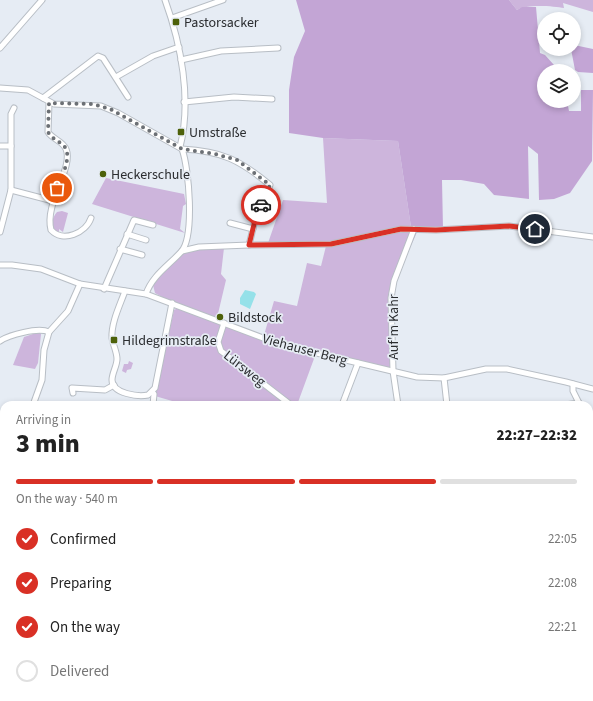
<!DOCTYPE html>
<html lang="en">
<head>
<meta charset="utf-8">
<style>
  :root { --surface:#fff; --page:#f6f6f6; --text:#222; --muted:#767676; --line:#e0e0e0; --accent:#d93025 }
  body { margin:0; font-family:"Source Sans 3",sans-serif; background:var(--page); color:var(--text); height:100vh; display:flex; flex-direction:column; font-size:15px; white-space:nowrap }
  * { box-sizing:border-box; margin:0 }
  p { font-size:13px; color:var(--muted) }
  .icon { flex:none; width:22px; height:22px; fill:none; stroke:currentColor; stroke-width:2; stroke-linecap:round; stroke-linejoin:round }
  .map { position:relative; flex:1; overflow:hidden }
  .drawer { position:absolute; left:0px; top:401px; width:593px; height:300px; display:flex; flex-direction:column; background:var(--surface); border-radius:12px 12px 0 0; box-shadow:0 2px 6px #0003 }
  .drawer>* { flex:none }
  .fabs { position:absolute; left:537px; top:12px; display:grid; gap:8px }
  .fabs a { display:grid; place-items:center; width:44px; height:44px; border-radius:50%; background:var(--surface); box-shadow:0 2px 6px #0003; font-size:20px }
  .pin { position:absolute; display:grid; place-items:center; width:34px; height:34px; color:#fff; margin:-17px; border:2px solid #fff; border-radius:50%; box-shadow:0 1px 4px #0007 }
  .courier { position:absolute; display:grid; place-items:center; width:40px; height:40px; margin:-20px; border:3px solid #d93025; border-radius:50%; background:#fff; color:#222; box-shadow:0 1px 5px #0007 }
  .overview em { font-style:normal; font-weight:800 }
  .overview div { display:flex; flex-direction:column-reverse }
  .overview { display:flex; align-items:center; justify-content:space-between; height:68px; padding:0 16px }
  h1 { font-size:26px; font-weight:800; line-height:30px }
  .bar { display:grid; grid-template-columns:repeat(4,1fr); gap:6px 4px; align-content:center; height:48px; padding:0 16px }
  .bar i { height:5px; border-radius:3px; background:var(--line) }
  .bar .active { background:var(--accent) }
  .bar p { grid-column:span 4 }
  ol { padding:0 16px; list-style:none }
  li { display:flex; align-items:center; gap:12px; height:44px }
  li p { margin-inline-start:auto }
  li .icon { padding:4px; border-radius:50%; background:var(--accent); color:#fff; stroke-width:4 }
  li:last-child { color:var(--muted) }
  li i { width:22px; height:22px; border:2px solid var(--line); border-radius:50% }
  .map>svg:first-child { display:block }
</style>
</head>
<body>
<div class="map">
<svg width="593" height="701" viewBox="0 0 593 701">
  <rect width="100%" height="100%" fill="#e6ecf4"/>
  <g fill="#cdb5dc">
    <path d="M 509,0 L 593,0 L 593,12 L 563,3 L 564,8 C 553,6 526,4 517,10 Z"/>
    <polygon points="323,138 398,141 411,227 336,241 268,243 283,200 327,203"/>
    <polygon points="106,178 184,194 186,204 183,206 180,229 185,233 92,204"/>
    <path d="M 62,211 L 68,213 L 63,232 L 59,229 L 59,232 L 56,231 C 50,225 52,218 57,212 Z"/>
    <polygon points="418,230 390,292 392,369 279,342 264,335 274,301 297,306 307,263 321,266 326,246 389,234"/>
    <polygon points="224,248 221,274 226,280 217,318 166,299 155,293 153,285 155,280 182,253 199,249"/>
    <polygon points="180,307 277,347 315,356 297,405 186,405 155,396 174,310"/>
    <polygon points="39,332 41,334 38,363 35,369 13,365 24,337"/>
    <polygon points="129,361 133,363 131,369 127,370 126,373 122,371 124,364 128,364"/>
  </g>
  <g fill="#c3a5d5">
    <polygon points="296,0 509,0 517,10 522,7 536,7 540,53 545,55 554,65 559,65 560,71 544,71 544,101 567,101 569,111 581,111 581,90 593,90 592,161 570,193 554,199 539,200 538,154 528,146 529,199 494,195 484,184 461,180 442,180 443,229 411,227 398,141 323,138 289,133 289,90 294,57 305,31"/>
    <polygon points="574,45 593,49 593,73 578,72 575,70 571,49 574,49"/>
    <polygon points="0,449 4,450 4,483 0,482"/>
  </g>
  <polygon fill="#95e1e9" points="245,290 254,292 256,294 250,309 240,304 240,298"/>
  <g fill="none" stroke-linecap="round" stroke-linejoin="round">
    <defs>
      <g id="minor">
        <path d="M 165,0 C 181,44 192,100 180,147"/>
        <polyline points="172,18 223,0"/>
        <polyline points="0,48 42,0"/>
        <polyline points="181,60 221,51 278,48"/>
        <polyline points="116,77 153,56 179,47"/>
        <path d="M 0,88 L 28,90 L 54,104 L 101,106 L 118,113 L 182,149 C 189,168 195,237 181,252 C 168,266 152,276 146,294"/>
        <polyline points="43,98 98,56 103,58 128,97"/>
        <polyline points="184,102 234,97 272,99"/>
        <path d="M 49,103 L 48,132 C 52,139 63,141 66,149 C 74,168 44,203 51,230 C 63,243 86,233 91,218"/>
        <polyline points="0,146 11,146 11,190 0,232"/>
        <polyline points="11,146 11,114 14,108"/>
        <path d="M 182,149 C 222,151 240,160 270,185 L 256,216 L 249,245"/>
        <polyline points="11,190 53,201"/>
        <polyline points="230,223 253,229"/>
        <polyline points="127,234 146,240"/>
        <polyline points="120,249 142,255"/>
        <polyline points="182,251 199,247 249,245 331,244 401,229 436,230 509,226 593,237"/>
        <polyline points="0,265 12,265 41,269 80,284 146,294 279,344 417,377 444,378 486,369 507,369 566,382 593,389"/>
        <polyline points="104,289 134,220 153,225"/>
        <path d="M 125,291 C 120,305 111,323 112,338 C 113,345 117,352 117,359 C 117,366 112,373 112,380 C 112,394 139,397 148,395 L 155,388 L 172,303"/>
        <polyline points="224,323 218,342 221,351 291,405"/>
        <path d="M 0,341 C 9,335 38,327 49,332"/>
        <polyline points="444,378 447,405"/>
        <polyline points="573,384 573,391 580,405"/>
        <polyline points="152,392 154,394 153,405"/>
        <polyline points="73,393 72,388 105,390 114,385"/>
        <polyline points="33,405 42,380 44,350 49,332 68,311 80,284"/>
        <polyline points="342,405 358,363"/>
        <polyline points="398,405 393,371 391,298 394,281 414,229"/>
        <polyline points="565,405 579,403"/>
        <polyline points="589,423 593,432"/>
        <polyline points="589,459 593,459"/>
        <polyline points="589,513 593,514"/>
        <polyline points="0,518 4,519"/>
        <polyline points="0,554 4,555"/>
        <polyline points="589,599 593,597"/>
        <polyline points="0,623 4,623"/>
        <polyline points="0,681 4,681"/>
        <polyline points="42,697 46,701"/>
        <polyline points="105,697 107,701"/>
        <polyline points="138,697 139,701"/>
        <polyline points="282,697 284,701"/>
        <polyline points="314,697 317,701"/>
        <polyline points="578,697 583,701"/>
        <polyline points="212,701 214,697"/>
        <polyline points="261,701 264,697"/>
        <polyline points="349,701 350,697"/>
        <polyline points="388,701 399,697 413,701"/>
      </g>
      <g id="major">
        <polyline points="0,488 4,489"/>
        <polyline points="506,697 510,701"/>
      </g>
    </defs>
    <use href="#minor" stroke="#b8bec5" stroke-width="7"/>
    <use href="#major" stroke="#6b65a8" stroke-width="9"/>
    <use href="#minor" stroke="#fff" stroke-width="5"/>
    <use href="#major" stroke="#bbb5f2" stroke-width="7"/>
  </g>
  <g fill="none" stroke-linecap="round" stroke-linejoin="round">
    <path stroke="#6c7075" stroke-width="4" stroke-dasharray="0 7.2" d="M 57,188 C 61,178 73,156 64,146 C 59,141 52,139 48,132 L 49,103 L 92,104 L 110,109 L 182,149 L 215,154 L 237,160 L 270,185 L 261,205"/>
    <polyline stroke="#d93025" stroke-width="5" points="261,205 256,216 249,245 331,244 401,229 436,230 509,226 535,229"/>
  </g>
  <g fill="#4d610a" stroke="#e6ecf4" stroke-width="1.5">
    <rect x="172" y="18" width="8" height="8" rx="2"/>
    <rect x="177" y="128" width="8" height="8" rx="2"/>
    <circle cx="103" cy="174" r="4"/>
    <circle cx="220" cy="317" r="4"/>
    <rect x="110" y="336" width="8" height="8" rx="2"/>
  </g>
  <g text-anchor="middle" stroke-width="3.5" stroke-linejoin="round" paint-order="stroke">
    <g font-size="14" fill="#2b2d30" stroke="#e6ecf4" text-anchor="start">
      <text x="184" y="27">Pastorsacker</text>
      <text x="189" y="137">Umstraße</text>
      <text x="111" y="179">Heckerschule</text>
      <text x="228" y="322">Bildstock</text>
      <text x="122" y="345">Hildegrimstraße</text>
    </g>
    <g font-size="14" fill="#2b2d30" stroke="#e6ecf4">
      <text transform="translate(393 327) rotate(-90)" y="5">Auf'm Kahr</text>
      <text transform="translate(305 349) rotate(15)" y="5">Viehauser Berg</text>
      <text transform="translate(245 368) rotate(38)" y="5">Lürsweg</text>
    </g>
  </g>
</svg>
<div class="fabs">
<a><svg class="icon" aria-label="locate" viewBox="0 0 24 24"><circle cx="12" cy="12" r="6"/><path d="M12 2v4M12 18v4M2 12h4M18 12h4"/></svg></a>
<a><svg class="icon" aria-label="layers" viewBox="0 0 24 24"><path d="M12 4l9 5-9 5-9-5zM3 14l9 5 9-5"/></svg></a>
</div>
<div class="pin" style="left:57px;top:188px;background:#ea580c"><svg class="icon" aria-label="bag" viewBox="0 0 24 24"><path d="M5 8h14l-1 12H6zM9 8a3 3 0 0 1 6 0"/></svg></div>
<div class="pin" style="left:535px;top:229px;background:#1f2937"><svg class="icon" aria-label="home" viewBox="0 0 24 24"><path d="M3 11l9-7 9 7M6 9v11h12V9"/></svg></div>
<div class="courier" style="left:261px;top:205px"><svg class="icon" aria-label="car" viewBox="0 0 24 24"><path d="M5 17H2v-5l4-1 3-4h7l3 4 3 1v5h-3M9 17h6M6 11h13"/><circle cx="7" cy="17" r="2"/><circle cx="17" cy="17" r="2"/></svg></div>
<section class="drawer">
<div class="overview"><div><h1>3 min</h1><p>Arriving in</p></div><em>22:27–22:32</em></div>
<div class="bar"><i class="active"></i><i class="active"></i><i class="active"></i><i></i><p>On the way · 540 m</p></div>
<ol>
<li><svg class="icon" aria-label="check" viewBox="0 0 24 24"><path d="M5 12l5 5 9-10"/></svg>Confirmed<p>22:05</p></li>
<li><svg class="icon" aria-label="check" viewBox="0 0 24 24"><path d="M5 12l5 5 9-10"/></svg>Preparing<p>22:08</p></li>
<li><svg class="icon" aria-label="check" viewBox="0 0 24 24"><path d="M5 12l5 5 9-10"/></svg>On the way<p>22:21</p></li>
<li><i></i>Delivered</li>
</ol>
</section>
</div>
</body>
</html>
